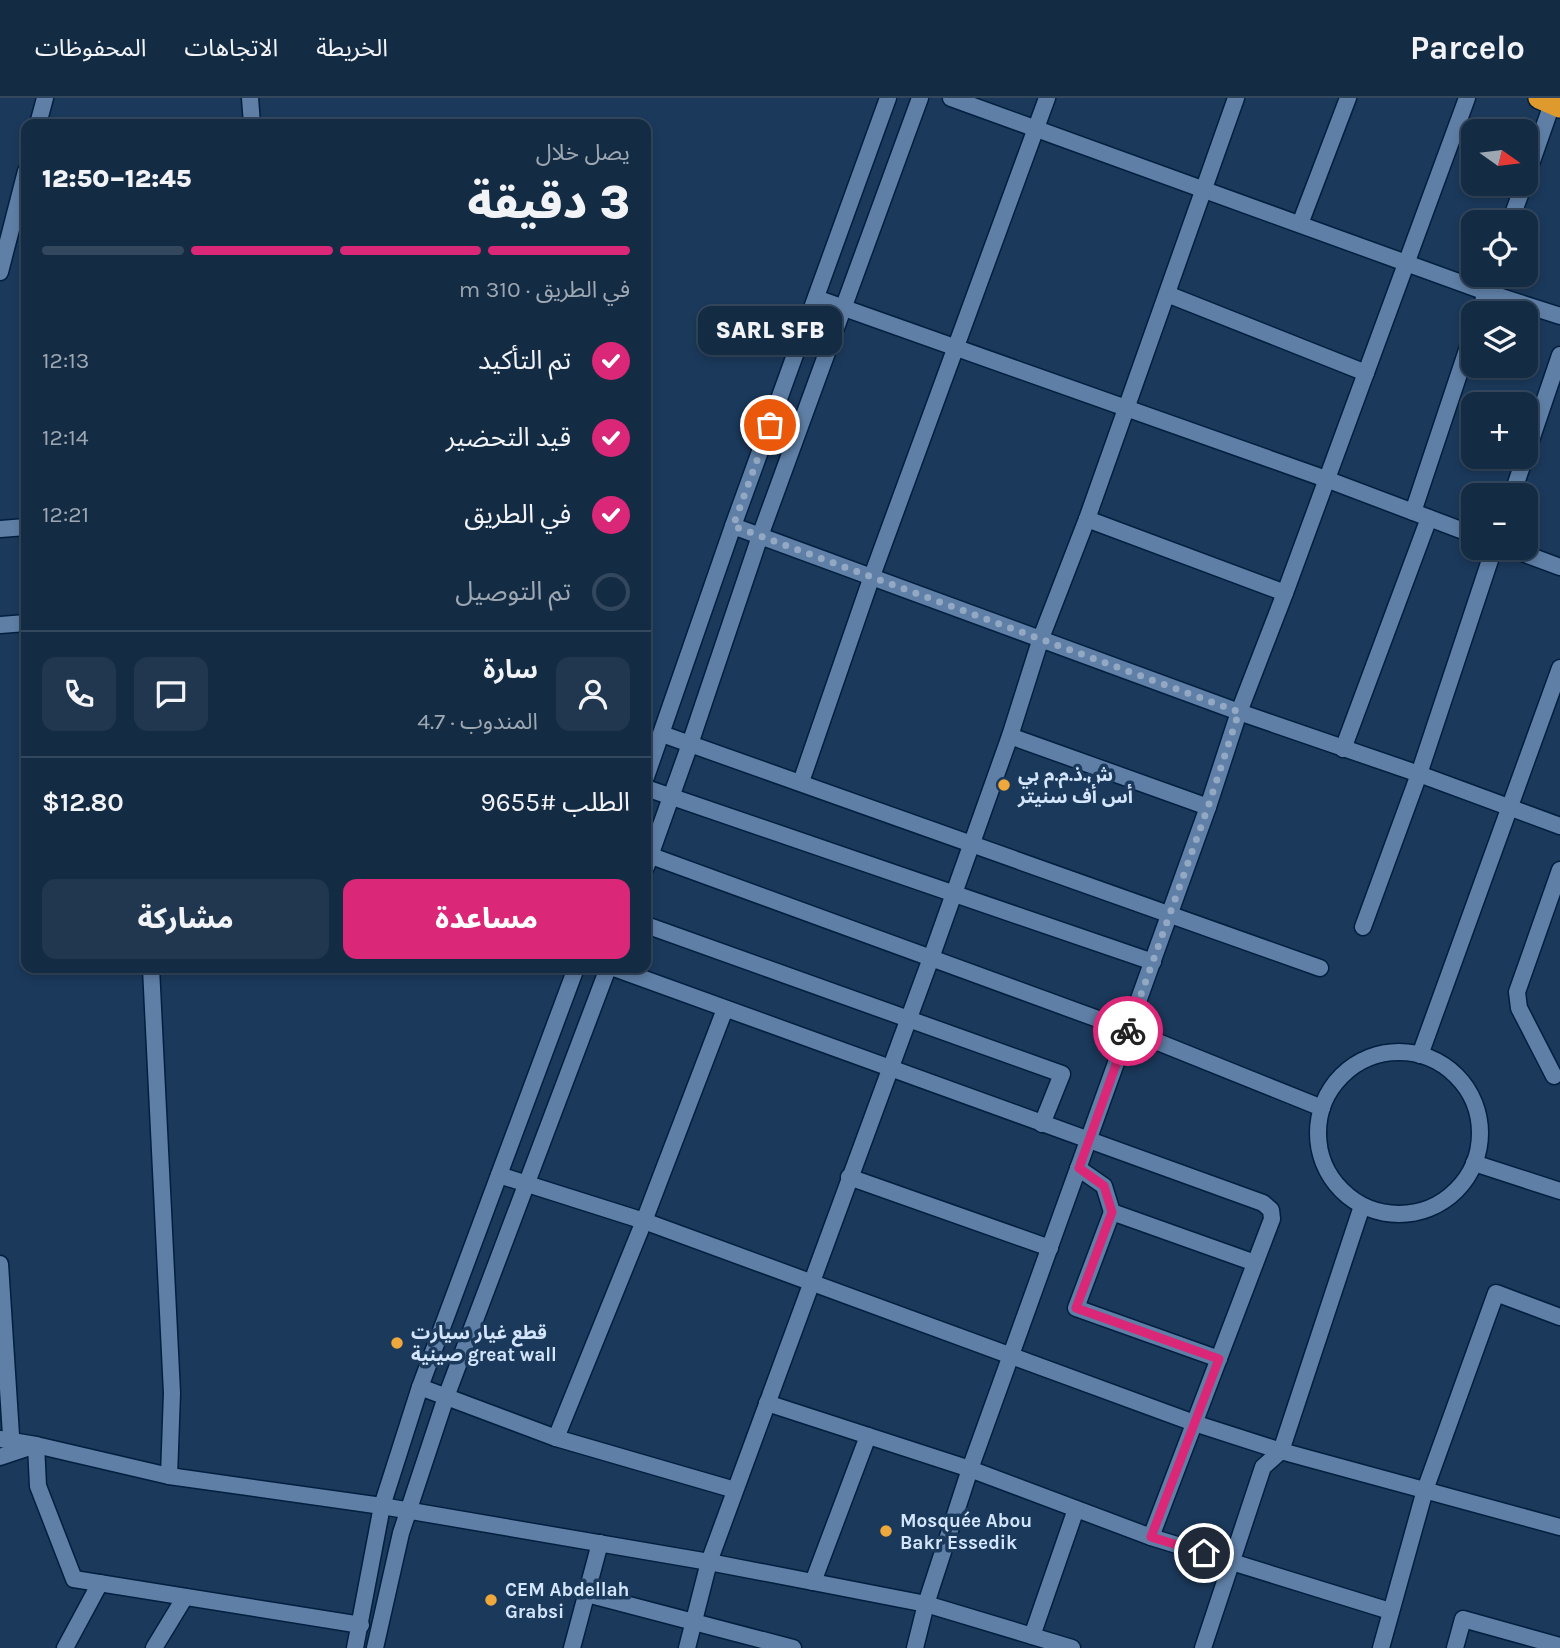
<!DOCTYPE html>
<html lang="ar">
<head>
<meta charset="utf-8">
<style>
  :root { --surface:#142b44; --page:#21374f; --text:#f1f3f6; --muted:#9da7b2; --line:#33475d; --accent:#db2777 }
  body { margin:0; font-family:Karla,"Noto Sans Arabic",sans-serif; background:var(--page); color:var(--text); direction:rtl; height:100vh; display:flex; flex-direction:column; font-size:26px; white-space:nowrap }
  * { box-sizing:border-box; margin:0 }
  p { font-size:23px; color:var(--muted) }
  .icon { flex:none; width:38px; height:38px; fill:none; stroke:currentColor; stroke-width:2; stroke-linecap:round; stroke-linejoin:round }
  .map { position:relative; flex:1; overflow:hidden; direction:ltr }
  .sheet { position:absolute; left:21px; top:21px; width:630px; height:854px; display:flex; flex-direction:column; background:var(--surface); border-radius:14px; box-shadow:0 4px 10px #0003,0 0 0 2px var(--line); direction:rtl }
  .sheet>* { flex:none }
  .needle { width:46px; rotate:104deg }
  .fabs { position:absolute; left:1461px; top:21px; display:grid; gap:14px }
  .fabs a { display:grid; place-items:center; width:77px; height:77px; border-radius:14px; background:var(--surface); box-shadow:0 4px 10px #0003,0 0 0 2px var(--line); font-size:35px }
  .pin { position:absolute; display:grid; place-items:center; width:60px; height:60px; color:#fff; margin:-30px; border:4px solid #fff; border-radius:50%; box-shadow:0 2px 7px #0007 }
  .courier { position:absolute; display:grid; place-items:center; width:70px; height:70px; margin:-35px; border:5px solid #db2777; border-radius:50%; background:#fff; color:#222; box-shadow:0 2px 9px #0007 }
  .bubble { position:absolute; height:49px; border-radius:14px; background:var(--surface); box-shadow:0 4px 10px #0003,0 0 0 2px var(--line); font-size:23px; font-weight:800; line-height:49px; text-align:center; direction:rtl }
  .head em { font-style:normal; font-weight:800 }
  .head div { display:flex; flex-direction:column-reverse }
  .head { display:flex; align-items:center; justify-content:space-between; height:119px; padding:0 21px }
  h1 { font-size:46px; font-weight:800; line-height:52px }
  .bar { display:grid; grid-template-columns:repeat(4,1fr); gap:10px 7px; align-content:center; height:84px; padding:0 21px }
  .bar i { height:9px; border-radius:5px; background:var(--line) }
  .bar .selected { background:var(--accent) }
  .bar p { grid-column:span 4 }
  .line { display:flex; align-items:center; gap:18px; padding:0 21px; border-top:2px solid var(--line) }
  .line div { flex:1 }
  .round { display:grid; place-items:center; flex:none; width:74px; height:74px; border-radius:14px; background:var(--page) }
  ol { padding:0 21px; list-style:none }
  li { display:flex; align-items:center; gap:21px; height:77px }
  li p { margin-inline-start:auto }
  li .icon { padding:7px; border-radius:50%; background:var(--accent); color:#fff; stroke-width:4 }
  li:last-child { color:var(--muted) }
  li i { width:38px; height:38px; border:4px solid var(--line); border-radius:50% }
  .cta { display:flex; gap:14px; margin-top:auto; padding:14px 21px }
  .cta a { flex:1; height:80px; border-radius:14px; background:var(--accent); color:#fff; font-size:28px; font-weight:800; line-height:80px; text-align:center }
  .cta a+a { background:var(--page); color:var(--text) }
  header { display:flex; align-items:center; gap:42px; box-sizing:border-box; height:98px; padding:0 35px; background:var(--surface); border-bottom:2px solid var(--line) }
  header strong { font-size:33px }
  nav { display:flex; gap:38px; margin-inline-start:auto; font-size:24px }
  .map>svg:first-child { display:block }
</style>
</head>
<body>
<header>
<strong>Parcelo</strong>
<nav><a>الخريطة</a><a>الاتجاهات</a><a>المحفوظات</a></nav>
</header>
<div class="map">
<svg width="1560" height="1550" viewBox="0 0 1560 1550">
  <rect width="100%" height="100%" fill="#1b395b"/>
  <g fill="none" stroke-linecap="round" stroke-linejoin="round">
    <defs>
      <g id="minor">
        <polyline points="250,0 252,26"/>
        <polyline points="951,0 1486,194 1560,218"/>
        <polyline points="38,26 45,0"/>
        <polyline points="1526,80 1552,6"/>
        <polyline points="1510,124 1524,86"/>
        <polyline points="1300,126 1348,0"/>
        <polyline points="0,174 26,73"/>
        <polyline points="1167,196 1366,275"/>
        <polyline points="816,200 1326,381 1474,437"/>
        <polyline points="1479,215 1492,177"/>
        <polyline points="1526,357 1560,257"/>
        <polyline points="1512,397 1525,359"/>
        <polyline points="1413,414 1474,231"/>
        <polyline points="1087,421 1285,495"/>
        <polyline points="733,428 1239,614 1419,676 1560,728"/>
        <polyline points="0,431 26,429"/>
        <polyline points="1509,450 1560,469"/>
        <polyline points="0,527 26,525"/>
        <polyline points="662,636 1320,870"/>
        <polyline points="1010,638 1208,709"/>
        <polyline points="1343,651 1429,420"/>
        <polyline points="646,679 733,428 888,0"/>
        <polyline points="801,684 872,478 1047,0"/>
        <polyline points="646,690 1153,864"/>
        <polyline points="646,756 1128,932 1322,1010"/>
        <polyline points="646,769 690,646 760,438 920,0"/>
        <polyline points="646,827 1062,976 1042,1026"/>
        <polyline points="1363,829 1419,676 1494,450"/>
        <polyline points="151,870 172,1295 169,1378"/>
        <polyline points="614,870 1263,1105 1271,1112 1272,1121 1151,1439"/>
        <circle cx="1399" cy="1035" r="81"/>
        <polyline points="1420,957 1560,570"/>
        <polyline points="1554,978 1519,910 1517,894 1560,772"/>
        <polyline points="1474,1065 1560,1093"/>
        <polyline points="1078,1070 1104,1088 1112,1114"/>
        <polyline points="499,1077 644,1123 1194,1325 1281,1353 1560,1429"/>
        <polyline points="849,1079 1050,1150"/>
        <polyline points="0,1166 12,1353"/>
        <polyline points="1219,1261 1076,1210 1112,1114 1255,1165"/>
        <polyline points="420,1289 556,1340 735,1392"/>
        <polyline points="767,1305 970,1371 1151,1439 1390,1513"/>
        <polyline points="556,1340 644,1123 725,911"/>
        <polyline points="0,1341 36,1347 169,1378 382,1408 709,1464 813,1484 926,1506 1072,1550"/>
        <polyline points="0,1359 36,1347 38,1388 74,1481 361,1527"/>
        <polyline points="813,1484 868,1338"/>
        <polyline points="587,1496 793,1550"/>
        <polyline points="1032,1538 1076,1411"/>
        <polyline points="65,1550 100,1485"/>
        <polyline points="154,1550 185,1499"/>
        <polyline points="355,1550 382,1408 420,1289 576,870"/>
        <polyline points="375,1550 401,1435 446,1299 608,870"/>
        <polyline points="572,1550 600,1445"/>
        <polyline points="687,1550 709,1464 931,860 1010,638 1041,540 1087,421 1236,0"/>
        <polyline points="915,1550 926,1506 970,1371 1208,709 1239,614 1285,495 1467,0"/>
        <polyline points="1203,1550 1263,1369 1281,1353 1362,1108"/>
        <polyline points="1381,1550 1425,1392 1496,1195 1560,1219"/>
        <polyline points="1455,1550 1463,1521 1560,1548"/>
      </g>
      <polyline id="highway" points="1539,0 1560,9"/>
    </defs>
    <use href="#minor" stroke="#021f3f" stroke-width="19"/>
    <use href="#highway" stroke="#021f3f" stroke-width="24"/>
    <use href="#minor" stroke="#5f7fa6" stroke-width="16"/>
    <use href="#highway" stroke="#df9a2d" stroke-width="21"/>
  </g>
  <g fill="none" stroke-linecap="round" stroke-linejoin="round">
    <polyline stroke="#93a9c3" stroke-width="7" stroke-dasharray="0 12.6" points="770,327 733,428 1239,614 1208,709 1128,933"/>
    <polyline stroke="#db2777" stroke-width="9" points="1128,933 1079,1070 1104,1088 1112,1114 1076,1210 1219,1261 1151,1439 1204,1455"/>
  </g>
  <g fill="#eea83c" stroke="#1b395b" stroke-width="2.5">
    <circle cx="1004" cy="687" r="7"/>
    <circle cx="397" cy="1245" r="7"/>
    <circle cx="886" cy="1433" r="7"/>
    <circle cx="491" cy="1502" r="7"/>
  </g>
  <g text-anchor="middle" stroke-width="7" stroke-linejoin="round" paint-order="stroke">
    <g font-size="19" font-weight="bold" fill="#d3e5fb" stroke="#1b395b" text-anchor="start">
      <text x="1018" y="683">ش.ذ.م.م بي<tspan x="1018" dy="22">أس أف سنيتر</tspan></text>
      <text x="411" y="1241">قطع غيار سيارت<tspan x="411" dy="22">صينية great wall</tspan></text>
      <text x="900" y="1429">Mosquée Abou<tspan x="900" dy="22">Bakr Essedik</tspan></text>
      <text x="505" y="1498">CEM Abdellah<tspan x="505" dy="22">Grabsi</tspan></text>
    </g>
  </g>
</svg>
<div class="fabs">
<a><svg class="needle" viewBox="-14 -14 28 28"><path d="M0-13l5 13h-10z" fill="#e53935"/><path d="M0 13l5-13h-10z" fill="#9da7b2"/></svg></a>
<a><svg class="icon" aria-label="locate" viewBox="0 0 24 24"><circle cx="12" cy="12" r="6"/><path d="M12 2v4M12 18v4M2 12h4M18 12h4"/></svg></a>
<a><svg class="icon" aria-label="layers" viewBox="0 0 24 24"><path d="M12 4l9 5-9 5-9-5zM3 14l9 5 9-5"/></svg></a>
<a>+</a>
<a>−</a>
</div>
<div class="pin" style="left:770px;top:327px;background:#ea580c"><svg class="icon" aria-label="bag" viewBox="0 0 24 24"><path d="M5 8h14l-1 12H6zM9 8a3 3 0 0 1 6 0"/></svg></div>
<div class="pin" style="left:1204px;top:1455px;background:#1f2937"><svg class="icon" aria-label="home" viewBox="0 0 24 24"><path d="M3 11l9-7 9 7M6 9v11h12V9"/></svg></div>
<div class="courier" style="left:1128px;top:933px"><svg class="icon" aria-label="bike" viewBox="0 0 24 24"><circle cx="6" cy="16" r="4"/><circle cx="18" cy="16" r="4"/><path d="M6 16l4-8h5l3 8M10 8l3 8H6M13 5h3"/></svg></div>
<div class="bubble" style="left:698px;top:208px;width:144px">SARL SFB</div>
<section class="sheet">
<div class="head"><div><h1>3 دقيقة</h1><p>يصل خلال</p></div><em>12:45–12:50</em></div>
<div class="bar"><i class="selected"></i><i class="selected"></i><i class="selected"></i><i></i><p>في الطريق · 310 m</p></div>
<ol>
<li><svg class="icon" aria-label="check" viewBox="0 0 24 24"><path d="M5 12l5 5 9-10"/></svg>تم التأكيد<p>12:13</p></li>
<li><svg class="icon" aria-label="check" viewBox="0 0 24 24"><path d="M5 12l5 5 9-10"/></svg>قيد التحضير<p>12:14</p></li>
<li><svg class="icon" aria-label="check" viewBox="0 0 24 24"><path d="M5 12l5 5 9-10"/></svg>في الطريق<p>12:21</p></li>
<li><i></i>تم التوصيل</li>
</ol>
<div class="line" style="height:126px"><a class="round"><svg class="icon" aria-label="person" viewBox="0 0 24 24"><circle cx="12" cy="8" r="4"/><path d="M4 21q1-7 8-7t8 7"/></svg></a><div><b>سارة</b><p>المندوب · 4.7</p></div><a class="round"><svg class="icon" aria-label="chat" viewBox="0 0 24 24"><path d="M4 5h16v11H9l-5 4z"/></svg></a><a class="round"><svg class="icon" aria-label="phone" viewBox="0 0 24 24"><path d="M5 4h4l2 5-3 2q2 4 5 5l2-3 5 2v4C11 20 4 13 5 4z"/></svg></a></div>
<div class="line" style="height:91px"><div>الطلب #9655</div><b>$12.80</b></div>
<div class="cta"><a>مساعدة</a><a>مشاركة</a></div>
</section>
</div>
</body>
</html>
